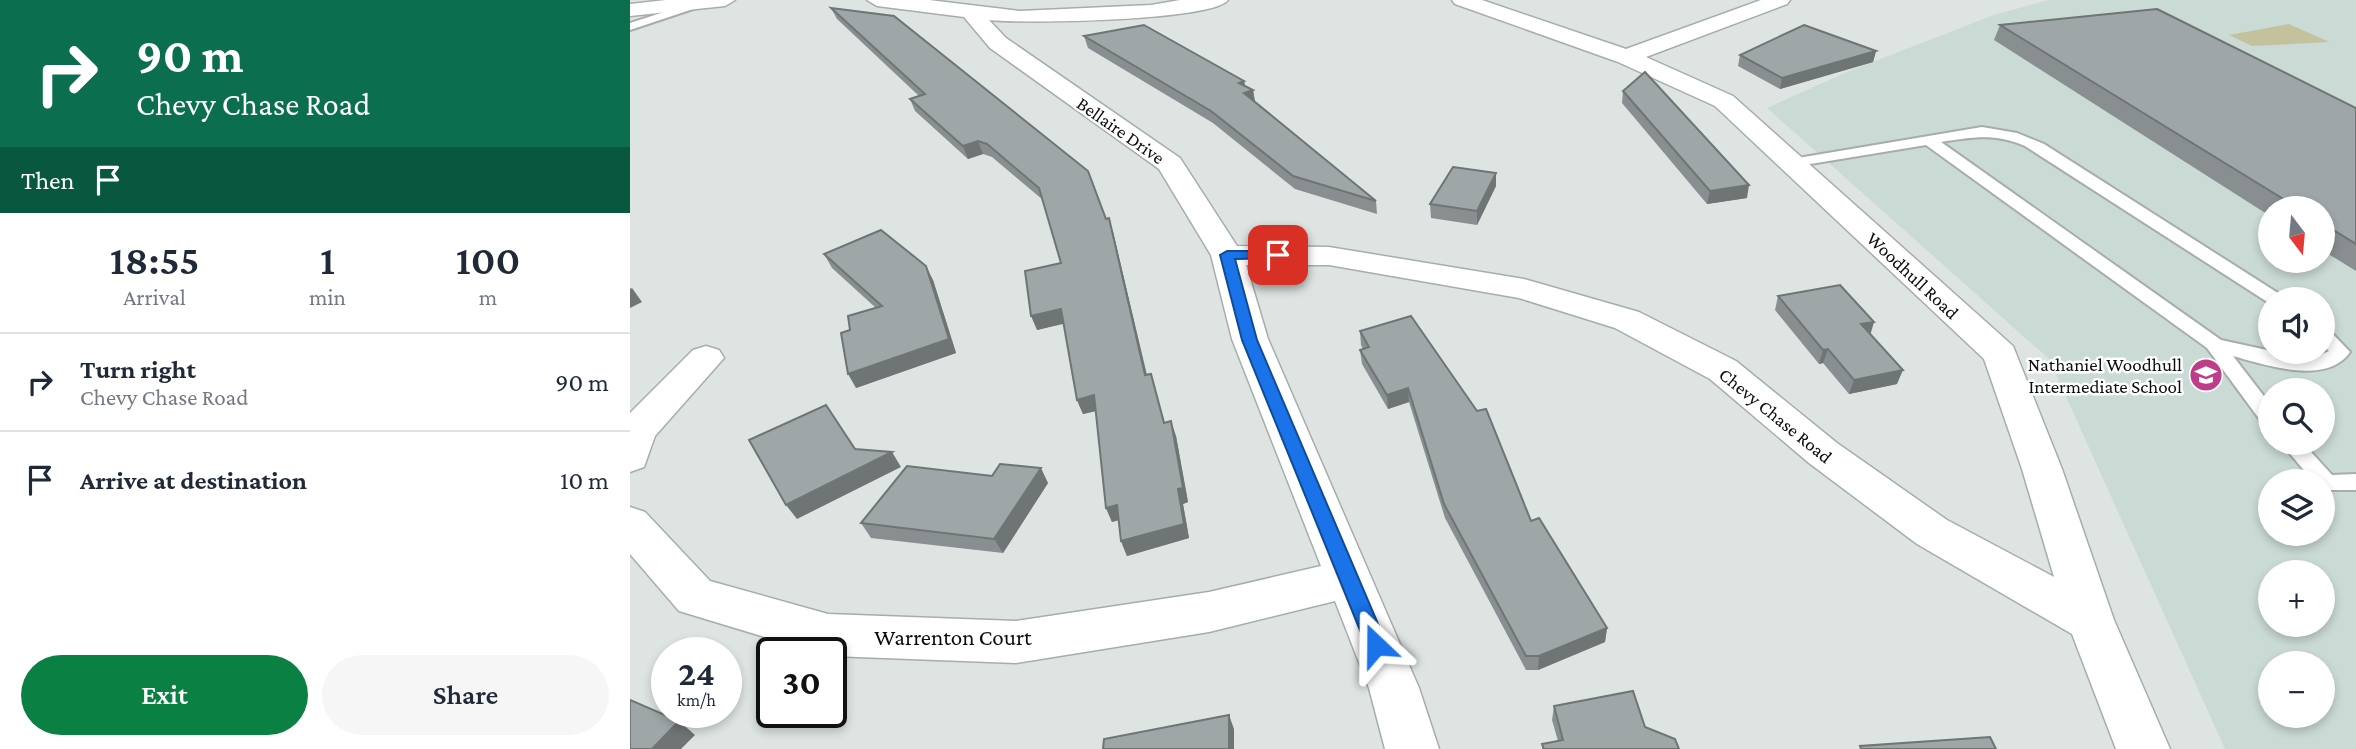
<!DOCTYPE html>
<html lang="en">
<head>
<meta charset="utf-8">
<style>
	:root { --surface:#fff; --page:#f6f6f7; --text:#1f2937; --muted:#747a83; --line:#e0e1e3; --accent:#0b8043 }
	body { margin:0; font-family:"Crimson Pro",serif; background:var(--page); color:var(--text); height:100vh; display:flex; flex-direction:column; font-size:26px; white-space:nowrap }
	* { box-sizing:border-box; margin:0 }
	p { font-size:23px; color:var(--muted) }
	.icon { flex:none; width:38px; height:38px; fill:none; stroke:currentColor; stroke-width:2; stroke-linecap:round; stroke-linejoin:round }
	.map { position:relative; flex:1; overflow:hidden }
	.side { display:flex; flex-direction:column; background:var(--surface); width:630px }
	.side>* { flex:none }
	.banner { background:#0b6e4f; color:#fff; overflow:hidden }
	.needle { width:46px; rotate:164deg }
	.controls { position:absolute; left:1628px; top:196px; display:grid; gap:14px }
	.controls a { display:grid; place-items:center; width:77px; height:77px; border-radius:50%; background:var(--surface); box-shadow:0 4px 10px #0003; font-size:35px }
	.speed { position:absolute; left:21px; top:637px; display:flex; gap:14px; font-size:35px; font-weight:700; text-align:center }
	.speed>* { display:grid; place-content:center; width:91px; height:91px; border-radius:50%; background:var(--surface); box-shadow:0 4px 10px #0003; line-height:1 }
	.speed small { font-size:18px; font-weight:400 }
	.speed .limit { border:4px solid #111; border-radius:10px; background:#fff; color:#111 }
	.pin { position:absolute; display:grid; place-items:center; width:60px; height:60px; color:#fff; margin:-30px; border-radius:14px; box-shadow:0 4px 10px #0006 }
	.me { position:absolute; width:77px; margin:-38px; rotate:337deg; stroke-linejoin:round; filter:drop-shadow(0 0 5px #0008) }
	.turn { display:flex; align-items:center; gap:24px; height:147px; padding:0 21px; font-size:32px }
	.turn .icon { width:91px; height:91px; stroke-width:2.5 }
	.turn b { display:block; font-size:49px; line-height:60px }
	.then { display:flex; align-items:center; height:66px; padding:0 21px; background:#0003; gap:14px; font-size:26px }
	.eta { display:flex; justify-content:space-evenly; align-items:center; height:119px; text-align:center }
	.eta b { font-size:42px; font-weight:600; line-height:49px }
	.button { display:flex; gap:14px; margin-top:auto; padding:14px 21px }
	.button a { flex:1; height:80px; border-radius:42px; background:var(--accent); color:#fff; font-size:28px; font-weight:600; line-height:80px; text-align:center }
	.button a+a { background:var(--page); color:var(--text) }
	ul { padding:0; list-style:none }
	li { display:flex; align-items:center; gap:21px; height:98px; padding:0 21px; border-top:2px solid var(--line) }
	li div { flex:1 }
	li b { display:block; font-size:26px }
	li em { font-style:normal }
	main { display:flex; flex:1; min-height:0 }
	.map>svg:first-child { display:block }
	.built { fill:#cadad5; fill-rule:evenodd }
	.green { fill:#c3c29c }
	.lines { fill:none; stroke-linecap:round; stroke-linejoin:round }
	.lane-casing { stroke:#a7adab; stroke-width:4 }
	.street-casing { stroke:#a7adab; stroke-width:3 }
	.lane { fill:#fff; fill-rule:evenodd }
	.street { fill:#fff; fill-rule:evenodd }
	.wall { fill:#898f90 }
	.shaded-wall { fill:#6f7475 }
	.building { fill:#9fa6a7; stroke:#6f7475; stroke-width:2 }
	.route { fill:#1a73e8; stroke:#114b97; stroke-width:2 }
	.labels { text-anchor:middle; stroke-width:5; stroke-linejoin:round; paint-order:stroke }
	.street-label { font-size:19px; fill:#0b0d0c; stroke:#fff }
	.poi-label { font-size:19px; fill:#0b0d0c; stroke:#fff; text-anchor:end }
	.near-street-label { font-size:23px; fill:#0b0d0c; stroke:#fff }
</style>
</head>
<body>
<main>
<section class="side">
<div class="banner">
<div class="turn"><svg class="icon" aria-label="right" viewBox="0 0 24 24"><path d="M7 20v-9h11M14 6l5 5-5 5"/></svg><div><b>90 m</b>Chevy Chase Road</div></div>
<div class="then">Then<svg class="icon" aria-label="arrive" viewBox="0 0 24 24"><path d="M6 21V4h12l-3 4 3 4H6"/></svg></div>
</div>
<div class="eta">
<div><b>18:55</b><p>Arrival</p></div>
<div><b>1</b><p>min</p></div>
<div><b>100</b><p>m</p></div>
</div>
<ul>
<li><svg class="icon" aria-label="right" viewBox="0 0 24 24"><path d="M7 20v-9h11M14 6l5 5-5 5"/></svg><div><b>Turn right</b><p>Chevy Chase Road</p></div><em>90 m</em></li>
<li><svg class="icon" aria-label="arrive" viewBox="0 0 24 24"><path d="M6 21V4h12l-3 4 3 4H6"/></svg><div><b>Arrive at destination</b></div><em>10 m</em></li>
</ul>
<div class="button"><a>Exit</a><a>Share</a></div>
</section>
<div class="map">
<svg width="1726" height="749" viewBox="0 0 1726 749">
	<rect width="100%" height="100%" fill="#dde4e1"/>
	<path class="built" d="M1419,0H1726V749H1595L1419,359L1137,108L1217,72L1364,15ZM1640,208H1692V261H1640ZM1640,299H1692V352H1640ZM1640,390H1692V443H1640ZM1640,481H1692V534H1640ZM1640,572H1692V625H1640ZM1640,663H1692V716H1640Z"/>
	<polygon class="green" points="1659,24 1699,42 1622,46 1599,35"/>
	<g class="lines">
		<defs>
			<g id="lane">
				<polygon points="68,1 73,4 72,6 0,30 0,23"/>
				<path d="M1352,127L1387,133L1414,144L1651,295L1654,299H1640L1639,303L1395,146C1366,133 1342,137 1311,142L1591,340L1669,357H1686L1699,351L1692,344V327L1698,329L1720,352C1697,386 1635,365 1603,356L1640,404V426L1633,424L1577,348L1296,145L1162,167L1155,163L1162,159Z"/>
				<polygon points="1651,443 1673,443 1702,475 1726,474 1726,490 1692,490 1692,481 1683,481"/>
			</g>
			<g id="street">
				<polygon points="36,0 105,0 95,6 0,16 0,4"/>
				<path d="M237,0H299L390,11L521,5L550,0H598C583,21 392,24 359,20L376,38L550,158L607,246L699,247L894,279L1009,312L1106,361L1207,443L1317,520L1424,577L1392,469L1354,359L1085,106L988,62L825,4L822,0H852L996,49L1131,0H1160L1157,4L1016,57L1103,96L1383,346L1432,469L1484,620L1540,749H1486L1442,634L1287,544L1179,463L1080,379L985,328L889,298L699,265H616L638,339L789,688L809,749H755L739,688L705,601L579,632L386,663L201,656V653H187L49,611L0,554V507L15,512L80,581L198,614L386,621L579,592L691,566L602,339L581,255L529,169L360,48L334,17L247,6Z"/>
				<polygon points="76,346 89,350 94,358 25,436 14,467 0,472 0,413 63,350"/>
			</g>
		</defs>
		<use href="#lane" class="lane-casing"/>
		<use href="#street" class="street-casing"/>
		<use href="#lane" class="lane"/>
		<use href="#street" class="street"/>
	</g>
	<g class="wall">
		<polygon points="201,8 476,219 483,232 517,375 525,388 535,423 546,436 558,502 553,504 559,538 497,556 491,541 488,520 482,522 476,508 466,411 453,414 447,400 434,323 407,330 431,263 413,200 362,157 353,154 338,159 285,111 280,99 289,96 207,19"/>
		<polygon points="1370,25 1726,108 1726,271 1692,250 1692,208 1640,208 1640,216 1364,40"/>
		<polygon points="454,36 614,81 615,86 623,90 625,102 746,201 747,214 665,189 583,123 458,48"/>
		<polygon points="1246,51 1243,62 1150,89 1108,66 1110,55"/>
		<polygon points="993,91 1117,198 1077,204 992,103"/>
		<polygon points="866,186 847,225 801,218 800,204"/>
		<polygon points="194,254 303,280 326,353 226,388 220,330 246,308 202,268"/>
		<polygon points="1148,296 1240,334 1267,384 1219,394 1193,363 1189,364 1145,310"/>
		<polygon points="730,331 901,521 977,628 975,642 908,670 896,670 815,518 779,402 758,409 732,364 730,350 733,349 731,345"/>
		<polygon points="418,483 373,553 241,538 231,523"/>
		<polygon points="924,706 1015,727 1049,749 912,749 912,744 928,741 922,720"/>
	</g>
	<g class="shaded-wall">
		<polygon points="1246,51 1243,62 1150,89 1152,78"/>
		<polygon points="614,81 616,93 623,90 625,102 617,105 609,83"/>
		<polygon points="348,141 353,154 338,159 333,146"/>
		<polygon points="866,173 866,186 847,225 847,211"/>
		<polygon points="1119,185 1117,198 1077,204 1080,191"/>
		<polygon points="479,218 483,232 520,389 515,375"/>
		<polygon points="296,266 303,280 326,353 226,388 218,374"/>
		<polygon points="2,288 12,302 0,308 0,289"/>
		<polygon points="431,309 437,323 407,330 401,316"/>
		<polygon points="1244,322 1240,336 1231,324"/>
		<polygon points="1198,349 1193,363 1189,364 1193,350"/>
		<polygon points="1273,370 1267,384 1219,394 1224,380"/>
		<polygon points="778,388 779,402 758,409 757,395"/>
		<polygon points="464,395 470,410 453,414 447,400"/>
		<polygon points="541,421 546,436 558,502 553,504 559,538 497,556 491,541 548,489"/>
		<polygon points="262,452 271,467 167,519 156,505"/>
		<polygon points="411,468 418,483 373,553 364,539"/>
		<polygon points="487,505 493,519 482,522 476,508"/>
		<polygon points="977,628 975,642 908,670 909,656"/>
		<polygon points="599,715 604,729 604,749 599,749"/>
		<polygon points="49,721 65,735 51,749 22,749"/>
	</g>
	<g class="building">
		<polygon points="201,8 264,16 458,171 476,219 479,218 515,375 521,374 534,423 541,421 553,488 548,489 554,524 491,541 487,505 476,508 464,395 447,400 431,309 401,316 395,271 431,263 409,188 357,144 348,141 333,146 280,99 295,94"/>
		<polygon points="1527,9 1726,108 1726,244 1692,223 1692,208 1668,208 1370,25"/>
		<polygon points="514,25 614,81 609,83 623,90 614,93 746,201 663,176 581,111 454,36"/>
		<polygon points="1174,25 1246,51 1152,78 1110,55"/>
		<polygon points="1015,72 1119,185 1080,191 993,91"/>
		<polygon points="823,167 866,173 847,211 800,204"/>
		<polygon points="251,230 296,266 319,339 218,374 211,333 220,330 218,316 252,306 194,254"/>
		<polygon points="1210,285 1244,322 1231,324 1273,370 1224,380 1198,349 1193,350 1148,296"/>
		<polygon points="781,316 847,411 856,409 901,521 909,518 977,628 909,656 896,656 814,504 778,388 757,395 730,350 739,347 730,331"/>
		<polygon points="196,405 225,449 262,452 156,505 119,440"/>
		<polygon points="370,464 411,468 364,539 231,523 277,466 362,476"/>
		<polygon points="1003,691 1015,727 1045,739 1049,749 914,749 912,744 933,740 924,706"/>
		<polygon points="0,700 49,721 22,749 0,749"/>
		<polygon points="599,715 599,749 473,749 474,739"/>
		<polygon points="1360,737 1366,749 1231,749 1230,746"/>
	</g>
	<polygon class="route" points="648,251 653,252 653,258 605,259 627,340 757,645 754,651 746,654 739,651 736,645 612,340 590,255 597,251"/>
	<defs>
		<symbol id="school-disc" viewBox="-11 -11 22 22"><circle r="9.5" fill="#be3d88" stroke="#fff"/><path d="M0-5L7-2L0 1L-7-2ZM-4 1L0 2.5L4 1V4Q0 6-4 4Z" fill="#fff"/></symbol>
	</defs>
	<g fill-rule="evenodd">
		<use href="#school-disc" x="1557" y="356" width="38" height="38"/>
	</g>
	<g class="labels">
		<g class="street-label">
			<text transform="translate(491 130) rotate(35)" y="7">Bellaire Drive</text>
			<text transform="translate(1283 275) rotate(43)" y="7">Woodhull Road</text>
			<text transform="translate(1146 415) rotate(39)" y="7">Chevy Chase Road</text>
		</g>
		<g class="poi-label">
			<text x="1552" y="371">Nathaniel Woodhull<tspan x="1552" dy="22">Intermediate School</tspan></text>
		</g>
		<g class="near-street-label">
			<text x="323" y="645">Warrenton Court</text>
		</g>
	</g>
</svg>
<div class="controls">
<a><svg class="needle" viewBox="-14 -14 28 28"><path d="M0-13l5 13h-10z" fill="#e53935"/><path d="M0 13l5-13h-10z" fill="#747a83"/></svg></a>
<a><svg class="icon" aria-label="sound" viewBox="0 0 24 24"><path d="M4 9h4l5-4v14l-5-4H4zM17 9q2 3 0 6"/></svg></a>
<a><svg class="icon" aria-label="search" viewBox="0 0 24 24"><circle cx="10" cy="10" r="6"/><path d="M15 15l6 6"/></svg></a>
<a><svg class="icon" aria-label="layers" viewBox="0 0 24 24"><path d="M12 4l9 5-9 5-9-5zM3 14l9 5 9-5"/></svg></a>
<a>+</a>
<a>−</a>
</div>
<div class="speed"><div>24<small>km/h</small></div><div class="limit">30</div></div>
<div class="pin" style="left:648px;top:255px;background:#d93025"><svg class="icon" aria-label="arrive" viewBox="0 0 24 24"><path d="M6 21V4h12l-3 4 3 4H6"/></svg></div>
<svg class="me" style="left:746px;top:645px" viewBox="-20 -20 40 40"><path d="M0-17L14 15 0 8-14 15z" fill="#1a73e8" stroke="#fff" stroke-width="4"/></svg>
</div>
</main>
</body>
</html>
